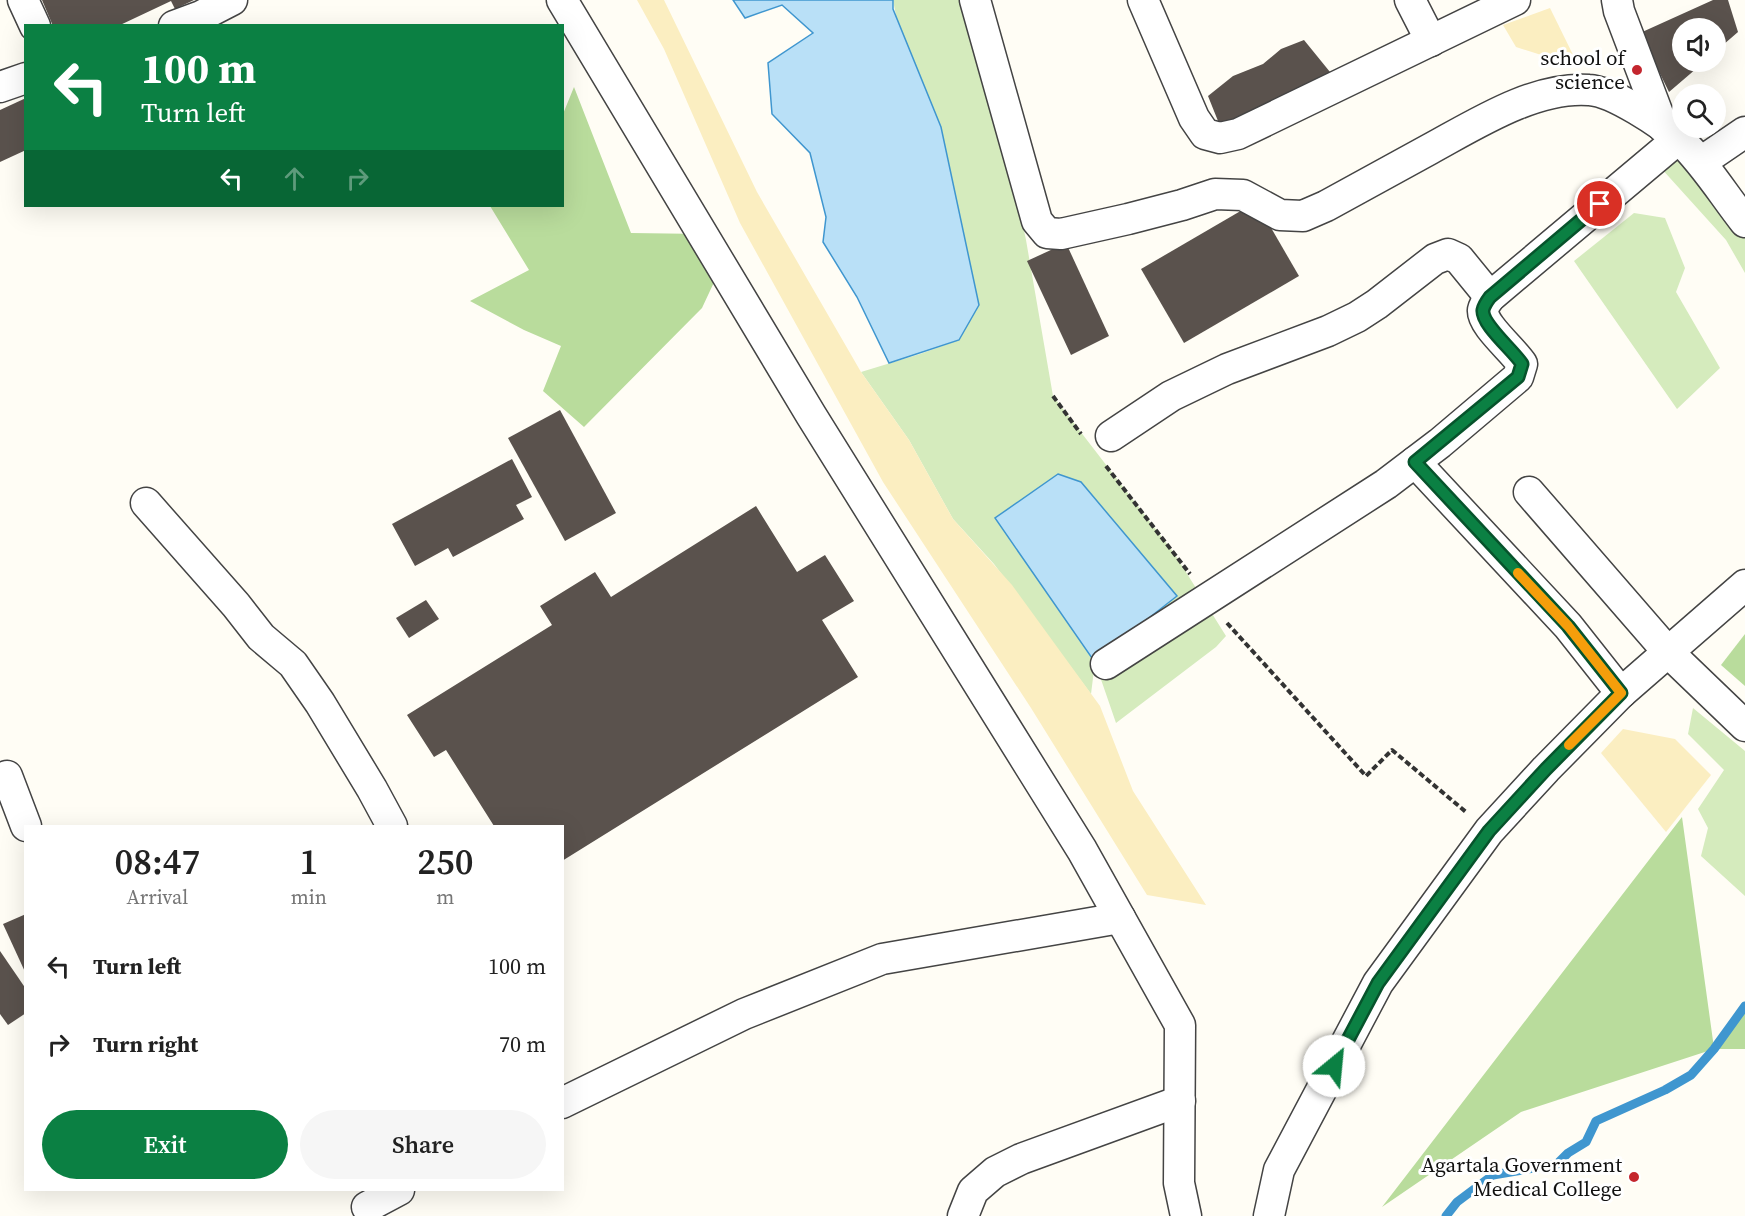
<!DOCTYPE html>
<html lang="en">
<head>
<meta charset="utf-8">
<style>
	:root { --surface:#fff; --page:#f6f6f6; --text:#222; --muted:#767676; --accent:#0b8043 }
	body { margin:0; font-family:"Source Serif 4",serif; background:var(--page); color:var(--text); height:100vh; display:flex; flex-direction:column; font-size:22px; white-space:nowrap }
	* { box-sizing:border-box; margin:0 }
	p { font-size:20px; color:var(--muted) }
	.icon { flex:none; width:33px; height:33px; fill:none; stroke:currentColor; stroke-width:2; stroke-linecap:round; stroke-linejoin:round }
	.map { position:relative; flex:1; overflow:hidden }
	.details { position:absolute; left:24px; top:825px; width:540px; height:366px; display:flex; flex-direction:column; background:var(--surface); border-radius:0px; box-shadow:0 6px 24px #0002 }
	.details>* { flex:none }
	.guide { position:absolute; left:24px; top:24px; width:540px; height:183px; border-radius:0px; box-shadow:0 6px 24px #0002; background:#0b8043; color:#fff; overflow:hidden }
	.tools { position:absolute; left:1672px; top:18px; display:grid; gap:12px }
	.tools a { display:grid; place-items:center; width:54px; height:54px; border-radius:50%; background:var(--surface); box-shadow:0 6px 24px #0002; font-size:30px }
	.pin { position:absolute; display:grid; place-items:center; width:51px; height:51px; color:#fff; margin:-26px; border:3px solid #fff; border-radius:50%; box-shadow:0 2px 6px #0007 }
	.me { position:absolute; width:66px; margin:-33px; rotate:28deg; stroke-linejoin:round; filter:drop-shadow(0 0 4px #0008) }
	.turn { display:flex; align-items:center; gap:21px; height:126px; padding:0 18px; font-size:27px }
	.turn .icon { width:78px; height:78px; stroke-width:2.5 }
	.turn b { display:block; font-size:42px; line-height:51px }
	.lanes { display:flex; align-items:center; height:57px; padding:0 18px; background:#0003; justify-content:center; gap:30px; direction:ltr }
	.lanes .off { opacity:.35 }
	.eta { display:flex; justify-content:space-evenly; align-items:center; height:102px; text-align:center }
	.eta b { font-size:36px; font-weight:600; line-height:42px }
	.primary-button { display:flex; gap:12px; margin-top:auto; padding:12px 18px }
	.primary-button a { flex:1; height:69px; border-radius:36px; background:var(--accent); color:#fff; font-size:24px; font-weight:600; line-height:69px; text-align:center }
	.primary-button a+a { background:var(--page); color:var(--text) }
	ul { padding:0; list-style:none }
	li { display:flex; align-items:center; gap:18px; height:78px; padding:0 18px }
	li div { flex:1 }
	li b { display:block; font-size:22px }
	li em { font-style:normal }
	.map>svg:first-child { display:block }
	.green { fill:#d5ebbd; fill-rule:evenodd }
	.forest { fill:#b9dc9c }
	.sand { fill:#fbeec1 }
	.water { fill:#b9e0f7; stroke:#3f96cf; stroke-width:1.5 }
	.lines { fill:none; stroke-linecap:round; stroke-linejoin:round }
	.stream { stroke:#3f96cf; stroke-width:9 }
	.building { fill:#5a524d }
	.minor-casing { stroke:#444; stroke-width:33 }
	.path { stroke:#333; stroke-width:4; stroke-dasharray:6 3; stroke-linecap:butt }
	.minor { stroke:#fff; stroke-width:30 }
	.route-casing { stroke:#07532c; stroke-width:15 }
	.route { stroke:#0b8043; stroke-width:10 }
	.slow { stroke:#f59e0b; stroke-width:10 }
	.poi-dot { fill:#c4262e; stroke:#fff; stroke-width:2 }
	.labels { text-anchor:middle; stroke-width:6; stroke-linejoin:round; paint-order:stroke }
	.poi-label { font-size:21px; fill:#111; stroke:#fff; text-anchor:end }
</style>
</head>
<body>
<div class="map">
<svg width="1745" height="1216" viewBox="0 0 1745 1216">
	<rect width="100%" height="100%" fill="#fffdf5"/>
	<g class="green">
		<path d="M893,0H962L994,87L1026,240L1053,396L1174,553L1226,636L1216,647L1116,723L1095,662L1091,694L994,564L953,519L909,440L861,372L920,354L959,340ZM1058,474L1094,660L1045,589Z"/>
		<polygon points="1667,145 1745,234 1745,273 1726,240 1651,157"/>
		<polygon points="1634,213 1665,218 1685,268 1676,292 1720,368 1677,409 1574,261"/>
		<polygon points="1693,708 1745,751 1745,896 1701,856 1708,828 1698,809 1724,770 1688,734"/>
	</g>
	<g class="forest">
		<polygon points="574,87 631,233 704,234 716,278 702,308 584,427 543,391 561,346 524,330 470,301 529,270 490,206 562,206 563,114"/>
		<polygon points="1745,634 1745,686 1721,665"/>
		<polygon points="1682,817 1714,1048 1745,1008 1745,1049 1714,1049 1521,1112 1382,1207"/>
	</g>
	<g class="sand">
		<polygon points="637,0 664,0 757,192 861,372 909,440 953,519 1012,585 1100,706 1133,791 1206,905 1147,895 1031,708 883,482 740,223 664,49"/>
		<polygon points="1550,8 1579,67 1516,47 1503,25"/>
		<polygon points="1623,729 1675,739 1711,775 1666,832 1601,753"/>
	</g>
	<g class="water">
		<polygon points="733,0 893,0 893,9 941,127 979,305 959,340 889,363 857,297 823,242 826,217 810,153 772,114 768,63 813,33 782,5 745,18"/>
		<polygon points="1058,474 1081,482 1177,596 1094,661 995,518"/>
	</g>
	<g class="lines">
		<polyline class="stream" points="1446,1216 1457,1202 1493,1175 1557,1164 1568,1153 1586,1142 1596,1121 1665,1090 1691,1075 1714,1049 1745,1006"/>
	</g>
	<g class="building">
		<polygon points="42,0 194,0 175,9 171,1 118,26 53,26"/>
		<polygon points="1713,0 1728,0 1738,32 1716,51 1716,28 1683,28 1683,62 1704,62 1669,92 1640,33"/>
		<polygon points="1304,40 1330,72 1319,81 1255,120 1220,126 1208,96 1233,76 1263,64 1281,49"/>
		<polygon points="26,98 26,150 0,162 0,110"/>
		<polygon points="1256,202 1299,276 1184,343 1141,269"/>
		<polygon points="1066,243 1109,336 1071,355 1027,261"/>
		<polygon points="560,410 616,513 565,541 508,438"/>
		<polygon points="512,459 532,497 516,505 524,519 453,557 448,548 415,566 392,524"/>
		<polygon points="756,506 797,572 825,555 854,601 822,620 858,677 562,861 562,826 494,826 446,750 434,757 407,715 552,625 540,606 595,572 611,597"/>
		<polygon points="426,600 439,619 409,638 396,618"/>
		<polygon points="26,914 26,974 3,924"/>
		<polygon points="0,951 26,989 26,1013 8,1025 0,1014"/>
	</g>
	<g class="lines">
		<defs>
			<g id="minor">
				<polyline points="23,0 35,26"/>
				<polyline points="562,0 811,415 1082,850 1180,1025 1179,1183 1186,1216"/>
				<path d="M975,0L1037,221L1047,233L1061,234L1128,219L1182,205L1215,194L1243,195L1280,215L1303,216L1326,206C1361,187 1395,168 1430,149C1476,124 1535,86 1589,90C1613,91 1662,124 1680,140C1705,164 1723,194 1745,222"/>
				<polyline points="1143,0 1194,118 1205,134 1220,138 1238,134 1515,0"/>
				<polyline points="1410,0 1431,41"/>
				<polyline points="1617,0 1619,11 1663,127"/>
				<polyline points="174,26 201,16 232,0"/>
				<polyline points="0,87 26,78"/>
				<polyline points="1701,162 1745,132"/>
				<polyline points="1111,436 1171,396 1227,369 1328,331 1357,317 1377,304 1435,259 1448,254 1459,259 1490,297"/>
				<polyline points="1415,462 1568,626 1621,693"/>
				<polyline points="1529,492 1668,652 1745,726"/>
				<polyline points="146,503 236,605 261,637 293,664 320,703 372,789 392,826"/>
				<path d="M1106,664L1386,484L1440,443L1518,377L1522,364C1514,351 1481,324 1483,310C1484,305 1487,301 1490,297L1678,139"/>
				<polyline points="7,776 26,826"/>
				<polyline points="562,1103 744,1014 882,959 1120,918"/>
				<polyline points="367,1207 399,1190"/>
				<polyline points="963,1216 973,1191 995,1172 1021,1159 1180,1101"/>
				<polyline points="1269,1216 1279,1170 1378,983 1489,831 1546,769 1621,693 1745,585"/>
			</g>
		</defs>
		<use href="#minor" class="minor-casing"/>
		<g class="path">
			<polyline points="1053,396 1081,434"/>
			<polyline points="1106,466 1190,574"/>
			<polyline points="1227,623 1366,776 1392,750 1466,812"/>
		</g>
		<use href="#minor" class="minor"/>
	</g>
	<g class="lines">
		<defs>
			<path id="route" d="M1334,1066L1378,983L1489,831L1546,769L1621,693L1568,626L1415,462L1518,377L1522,364C1514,351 1481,324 1483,310C1484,305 1487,301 1490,297L1600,204"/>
		</defs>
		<use href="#route" class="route-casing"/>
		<use href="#route" class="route"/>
		<polyline class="slow" points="1518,573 1568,626 1621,693 1569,745"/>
	</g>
	<g class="poi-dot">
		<circle cx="1637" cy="70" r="6"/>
		<circle cx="1634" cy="1177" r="6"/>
	</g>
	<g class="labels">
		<g class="poi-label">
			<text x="1625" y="65">school of<tspan x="1625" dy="24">science</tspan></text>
			<text x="1622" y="1172">Agartala Government<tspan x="1622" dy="24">Medical College</tspan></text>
		</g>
	</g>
</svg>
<div class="tools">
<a><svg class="icon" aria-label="sound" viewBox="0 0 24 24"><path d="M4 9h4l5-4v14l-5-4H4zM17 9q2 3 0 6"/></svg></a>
<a><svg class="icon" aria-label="search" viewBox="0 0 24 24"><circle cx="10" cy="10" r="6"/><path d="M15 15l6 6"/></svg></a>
</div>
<div class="pin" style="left:1600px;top:204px;background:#d93025"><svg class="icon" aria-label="arrive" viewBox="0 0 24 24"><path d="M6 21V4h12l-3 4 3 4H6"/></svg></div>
<svg class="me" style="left:1334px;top:1066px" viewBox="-20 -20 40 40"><circle r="19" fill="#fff"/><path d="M0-13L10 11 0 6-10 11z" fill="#0b8043"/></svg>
<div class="guide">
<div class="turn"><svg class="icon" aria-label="left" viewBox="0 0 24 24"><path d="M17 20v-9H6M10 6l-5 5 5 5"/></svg><div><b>100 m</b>Turn left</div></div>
<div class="lanes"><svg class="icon" aria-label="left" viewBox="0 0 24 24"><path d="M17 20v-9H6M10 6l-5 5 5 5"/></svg><svg class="icon off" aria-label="ahead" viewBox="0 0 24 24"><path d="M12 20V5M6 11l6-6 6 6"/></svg><svg class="icon off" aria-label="right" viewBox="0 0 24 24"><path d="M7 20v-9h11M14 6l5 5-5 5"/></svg></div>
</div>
<section class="details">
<div class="eta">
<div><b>08:47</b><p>Arrival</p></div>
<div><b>1</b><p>min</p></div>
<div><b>250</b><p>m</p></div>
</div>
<ul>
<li><svg class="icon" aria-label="left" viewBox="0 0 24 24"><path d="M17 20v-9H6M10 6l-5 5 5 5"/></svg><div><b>Turn left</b></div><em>100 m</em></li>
<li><svg class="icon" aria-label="right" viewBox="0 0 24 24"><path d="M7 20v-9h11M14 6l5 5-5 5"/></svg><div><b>Turn right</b></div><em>70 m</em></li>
</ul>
<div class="primary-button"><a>Exit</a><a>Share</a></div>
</section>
</div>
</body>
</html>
